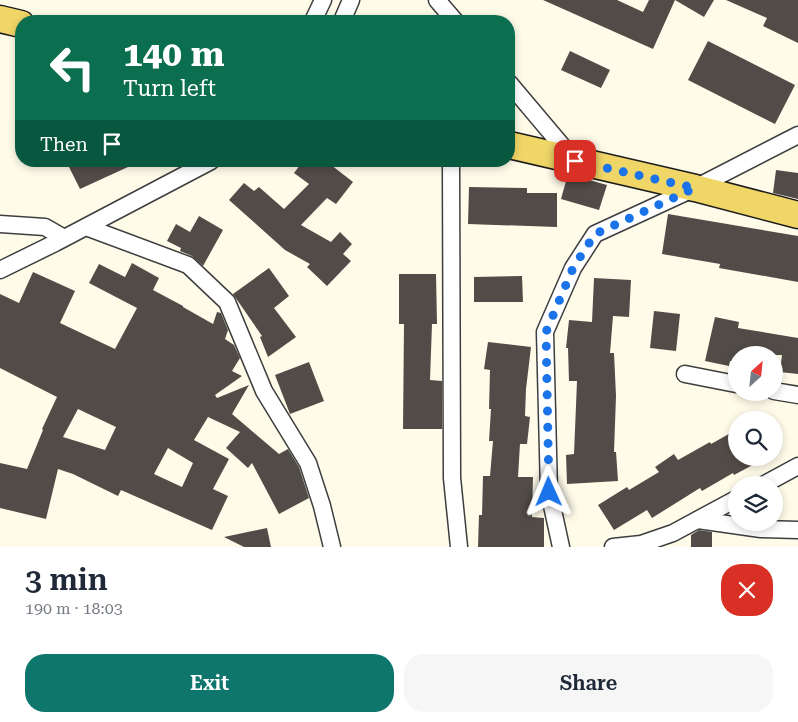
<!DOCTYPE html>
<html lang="en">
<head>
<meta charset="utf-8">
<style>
	:root { --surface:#fff; --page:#f6f6f7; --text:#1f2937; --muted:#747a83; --accent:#0f766e }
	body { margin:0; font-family:"Roboto Serif",serif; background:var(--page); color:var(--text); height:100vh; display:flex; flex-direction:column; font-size:19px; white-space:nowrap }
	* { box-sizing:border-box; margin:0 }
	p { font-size:16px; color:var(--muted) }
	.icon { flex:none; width:28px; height:28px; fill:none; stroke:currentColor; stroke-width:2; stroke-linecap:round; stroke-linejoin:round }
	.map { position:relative; height:547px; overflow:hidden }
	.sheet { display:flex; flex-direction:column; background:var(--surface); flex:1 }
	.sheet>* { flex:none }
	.hud { position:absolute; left:15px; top:15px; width:500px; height:152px; border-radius:20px; box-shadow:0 2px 8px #0003; background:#0b6e4f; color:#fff; overflow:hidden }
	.needle { width:32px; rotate:27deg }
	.fabs { position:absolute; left:728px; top:346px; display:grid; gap:10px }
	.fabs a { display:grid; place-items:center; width:55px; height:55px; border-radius:50%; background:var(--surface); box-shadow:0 2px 8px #0003; font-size:25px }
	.pin { position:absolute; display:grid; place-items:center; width:42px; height:42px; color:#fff; margin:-21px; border-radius:10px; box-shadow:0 2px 8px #0006 }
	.me { position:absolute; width:55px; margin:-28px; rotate:359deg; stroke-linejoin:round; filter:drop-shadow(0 0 4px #0008) }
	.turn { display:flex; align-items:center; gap:18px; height:105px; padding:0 25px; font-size:22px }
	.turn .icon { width:65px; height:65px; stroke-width:2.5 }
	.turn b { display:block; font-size:35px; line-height:42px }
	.then { display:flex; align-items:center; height:48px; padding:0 25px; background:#0003; gap:10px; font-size:19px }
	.round { display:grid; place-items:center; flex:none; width:52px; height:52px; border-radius:20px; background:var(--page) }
	.headline { display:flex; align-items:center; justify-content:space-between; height:85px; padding:0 25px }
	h1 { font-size:30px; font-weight:600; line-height:38px }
	.action { display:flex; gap:10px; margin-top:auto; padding:10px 25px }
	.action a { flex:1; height:58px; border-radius:20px; background:var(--accent); color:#fff; font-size:20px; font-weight:600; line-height:58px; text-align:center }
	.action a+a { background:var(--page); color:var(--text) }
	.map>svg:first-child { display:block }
	.building { fill:#524c48; fill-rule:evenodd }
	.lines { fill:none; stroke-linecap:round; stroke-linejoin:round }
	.minor-casing { stroke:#3e3e3e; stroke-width:19 }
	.primary-casing { stroke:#1c1c1c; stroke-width:29 }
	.minor { stroke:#fff; stroke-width:16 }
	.primary { stroke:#f0d667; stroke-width:26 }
	.route { stroke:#1a73e8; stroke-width:9; stroke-dasharray:0 16.2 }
</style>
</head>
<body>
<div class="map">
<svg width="798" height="547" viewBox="0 0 798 547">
	<rect width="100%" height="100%" fill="#fefbe9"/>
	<g class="building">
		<polygon points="543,0 617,0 643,12 649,0 675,0 653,49"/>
		<polygon points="675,0 714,0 704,17"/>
		<polygon points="726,0 798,0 798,43 763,26 767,18"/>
		<polygon points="708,41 795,85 775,124 688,80"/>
		<polygon points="570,51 610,70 601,88 561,70"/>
		<polygon points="66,161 141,161 80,189"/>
		<polygon points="303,161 326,161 353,182 336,204 327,198 301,225 331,242 340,232 352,244 343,254 351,261 327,286 307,267 310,264 285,250 229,200 244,183 254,191 259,187 284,209 309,184 294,173"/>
		<polygon points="776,170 798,173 798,199 773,193"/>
		<polygon points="568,174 607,185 599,210 561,199"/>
		<polygon points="469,187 527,188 527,193 557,193 557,227 468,224"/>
		<polygon points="668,214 798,236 798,282 719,268 720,264 662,254"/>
		<polygon points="199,216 223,230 203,266 192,256 180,251 181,248 167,241 176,224 190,232"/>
		<path d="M132,263L159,278L153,290L183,306V307L213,324L217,312L221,313L228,330L225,339L234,345L240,358L232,371L242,376L215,395L217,398L249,385L232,414L279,454L288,449L299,467L309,498L279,514L252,463L248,468L226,448L240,432L208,417L194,440L229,459L213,489L228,496L212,530L121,490L118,496L73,474L58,469L46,519L0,508V463L27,469L43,430L42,429L57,397L0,368V294L19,303L33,272L75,291L60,323L115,349L137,308L89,283L99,264L125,277ZM78,409L116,427L105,450L63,437ZM168,448L193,463L182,487L154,474Z"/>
		<polygon points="269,268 289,296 274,308 296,337 268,357 260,337 262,336 233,294"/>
		<polygon points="399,274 436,274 437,324 432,324 430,380 442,381 442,429 403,429 404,324 399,324"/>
		<polygon points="522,276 523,302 474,302 474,277"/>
		<polygon points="594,278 631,280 629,317 613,316 610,353 614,353 616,396 614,452 616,452 618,481 567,484 566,455 574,454 577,381 569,381 568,348 566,348 569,320 592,322"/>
		<polygon points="654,311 680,314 676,351 650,348"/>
		<polygon points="715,317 739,322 738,328 798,338 798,374 780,372 782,355 736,355 736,363 730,361 729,366 705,361"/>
		<polygon points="488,342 531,347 526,389 525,416 530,417 527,444 520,444 518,477 533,477 532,517 544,518 544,547 478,547 479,515 482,515 483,476 490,476 493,441 489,441 491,409 489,409 490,370 484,369"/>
		<polygon points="309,362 324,401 290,414 275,375"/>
		<polygon points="736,430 736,458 766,458 734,475 733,473 702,491 700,488 652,518 647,510 614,530 598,505 627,487 629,490 659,472 655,467 674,454 678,460 710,442 711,444"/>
		<polygon points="267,528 271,547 244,547 224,537"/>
		<polygon points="699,530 712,532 712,547 691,547 691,535"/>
	</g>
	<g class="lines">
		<defs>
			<g id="minor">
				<polyline points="437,0 455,21"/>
				<polyline points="313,21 323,0"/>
				<polyline points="342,21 351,0"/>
				<polyline points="509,83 574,160"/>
				<polyline points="451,161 452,478 459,547"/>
				<polyline points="0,224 45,227 64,238"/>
				<polyline points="86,227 188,265 227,302 264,391 308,463 322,506 332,547"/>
				<polyline points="0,270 55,243 211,161"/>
				<polyline points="685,374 736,384"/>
				<polyline points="774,391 798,395"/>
				<polyline points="763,485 798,466"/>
				<polyline points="698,520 761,529 798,530"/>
				<polyline points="561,547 549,492 545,332 573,268 595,234 695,188 798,135"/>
				<polyline points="613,547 641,544 673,533 736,499"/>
			</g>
			<g id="primary">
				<polyline points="0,19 21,24"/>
				<polyline points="509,145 695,188 798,215"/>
			</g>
		</defs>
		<use href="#minor" class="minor-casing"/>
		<use href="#primary" class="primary-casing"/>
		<use href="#minor" class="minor"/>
		<use href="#primary" class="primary"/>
	</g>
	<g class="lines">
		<polyline class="route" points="549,492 546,332 573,268 595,234 695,188 575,161"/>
	</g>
</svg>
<div class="fabs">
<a><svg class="needle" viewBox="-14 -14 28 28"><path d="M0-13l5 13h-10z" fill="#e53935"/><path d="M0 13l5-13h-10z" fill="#747a83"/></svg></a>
<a><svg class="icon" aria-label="search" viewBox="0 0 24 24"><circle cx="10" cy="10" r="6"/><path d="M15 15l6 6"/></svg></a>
<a><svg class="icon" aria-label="layers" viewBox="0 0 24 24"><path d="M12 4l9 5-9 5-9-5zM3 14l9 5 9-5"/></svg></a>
</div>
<div class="pin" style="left:575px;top:161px;background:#d93025"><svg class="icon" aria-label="arrive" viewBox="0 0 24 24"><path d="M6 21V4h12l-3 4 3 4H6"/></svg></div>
<svg class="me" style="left:549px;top:492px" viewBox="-20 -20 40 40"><path d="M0-17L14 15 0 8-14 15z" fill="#1a73e8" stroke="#fff" stroke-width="4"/></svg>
<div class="hud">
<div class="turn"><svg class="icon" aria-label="left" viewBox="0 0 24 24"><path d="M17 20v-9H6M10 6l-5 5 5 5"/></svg><div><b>140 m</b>Turn left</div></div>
<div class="then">Then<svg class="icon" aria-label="arrive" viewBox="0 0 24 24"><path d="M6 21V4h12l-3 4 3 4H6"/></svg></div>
</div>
</div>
<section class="sheet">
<div class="headline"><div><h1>3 min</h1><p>190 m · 18:03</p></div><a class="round" style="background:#d93025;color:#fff"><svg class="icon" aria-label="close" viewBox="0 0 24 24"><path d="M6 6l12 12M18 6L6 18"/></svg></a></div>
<div class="action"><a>Exit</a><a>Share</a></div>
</section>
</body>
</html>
